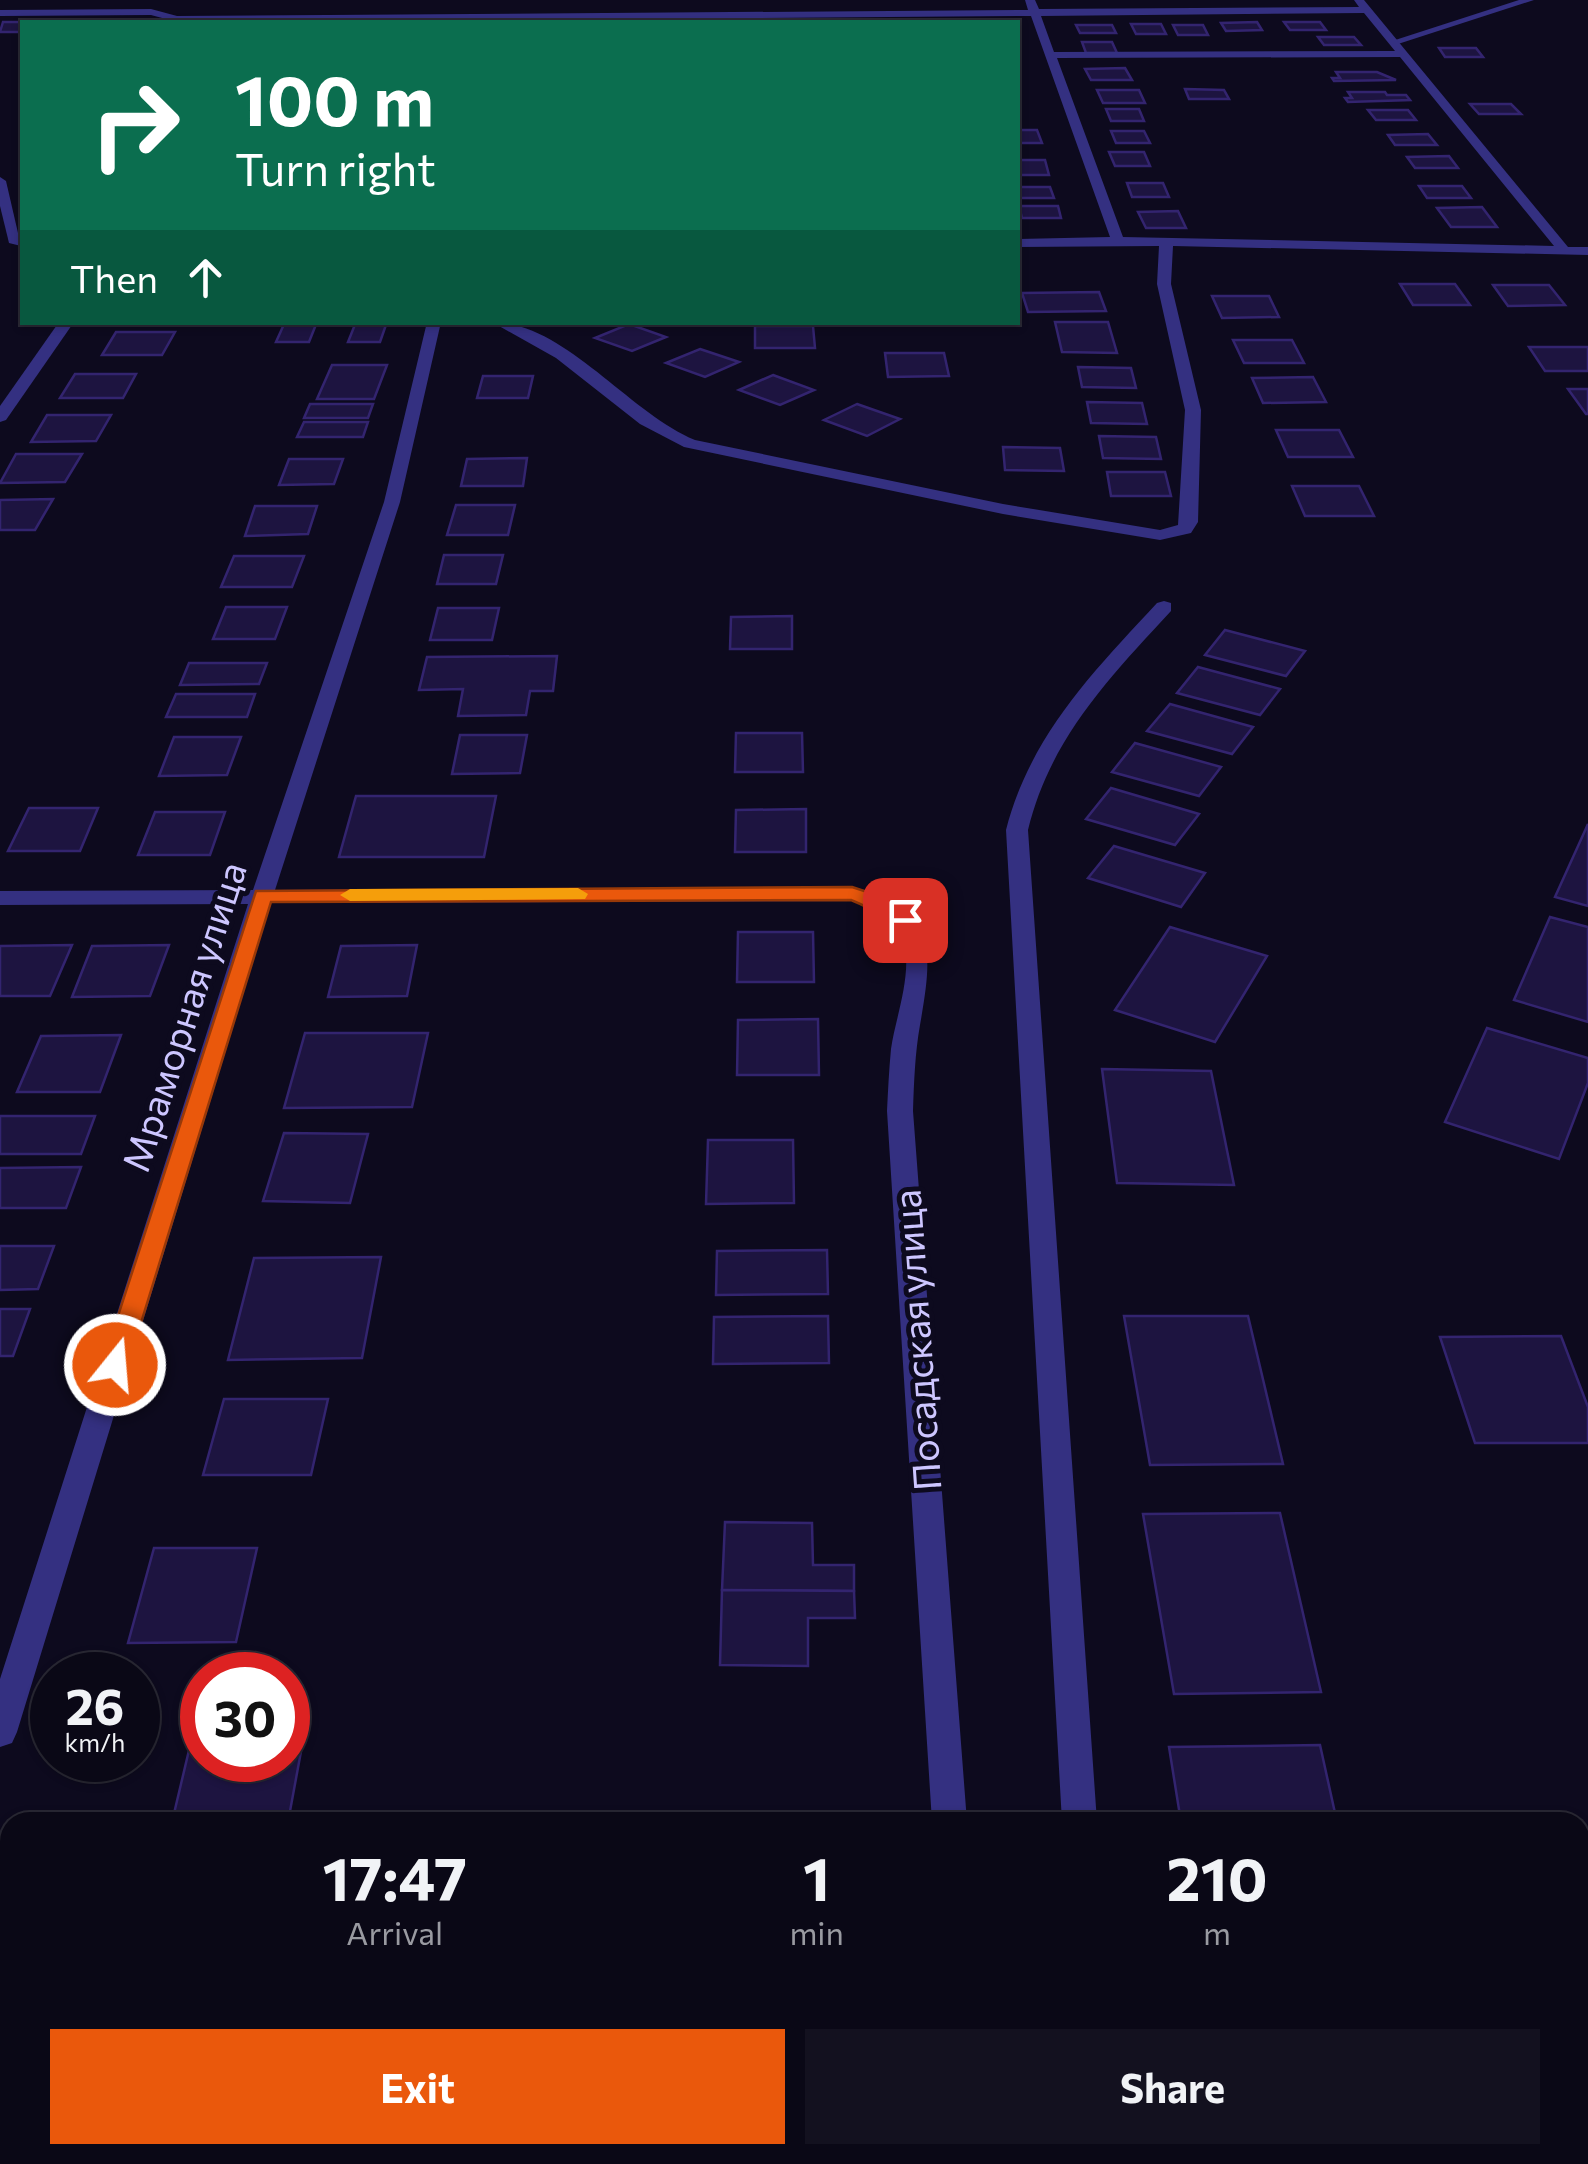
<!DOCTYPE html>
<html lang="en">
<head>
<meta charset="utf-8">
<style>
	:root { --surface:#0a0816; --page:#13111f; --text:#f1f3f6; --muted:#999aa1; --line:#2a2935; --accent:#ea580c }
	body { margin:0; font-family:Commissioner,sans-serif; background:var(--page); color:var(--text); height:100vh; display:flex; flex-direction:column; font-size:38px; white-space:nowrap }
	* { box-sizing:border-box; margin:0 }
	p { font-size:32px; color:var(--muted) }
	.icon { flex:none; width:55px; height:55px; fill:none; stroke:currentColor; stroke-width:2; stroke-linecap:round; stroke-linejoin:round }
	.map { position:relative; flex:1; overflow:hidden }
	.details { position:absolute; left:0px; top:1812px; width:1590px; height:352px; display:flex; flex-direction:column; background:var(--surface); border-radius:30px 30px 0 0; box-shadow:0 2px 8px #0004,0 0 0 2px var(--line) }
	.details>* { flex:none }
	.hud { position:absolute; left:20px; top:20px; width:1000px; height:305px; border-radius:0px; box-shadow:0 2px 8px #0004,0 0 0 2px var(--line); background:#0b6e4f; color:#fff; overflow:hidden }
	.speed { position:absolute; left:30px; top:1652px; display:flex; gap:20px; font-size:50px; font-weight:700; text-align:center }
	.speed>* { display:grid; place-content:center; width:130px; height:130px; border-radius:50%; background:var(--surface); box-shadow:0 2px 8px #0004,0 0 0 2px var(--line); line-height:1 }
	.speed small { font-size:25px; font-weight:400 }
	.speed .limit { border:15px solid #d22; background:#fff; color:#111 }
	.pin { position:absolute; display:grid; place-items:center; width:85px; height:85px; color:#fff; margin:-42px; border-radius:20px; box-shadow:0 5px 15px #0006 }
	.me { position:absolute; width:110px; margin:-55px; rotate:17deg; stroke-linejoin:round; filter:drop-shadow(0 0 8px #0008) }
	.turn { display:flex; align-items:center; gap:35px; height:210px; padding:0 50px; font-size:45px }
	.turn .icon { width:130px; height:130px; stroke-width:2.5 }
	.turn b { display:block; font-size:70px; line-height:85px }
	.then { display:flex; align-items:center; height:95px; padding:0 50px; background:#0003; gap:20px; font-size:38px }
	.eta { display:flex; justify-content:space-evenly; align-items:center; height:170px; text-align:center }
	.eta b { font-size:60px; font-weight:700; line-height:70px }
	.cta { display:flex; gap:20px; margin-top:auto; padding:20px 50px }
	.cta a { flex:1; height:115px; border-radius:0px; background:var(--accent); color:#fff; font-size:40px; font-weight:700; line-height:115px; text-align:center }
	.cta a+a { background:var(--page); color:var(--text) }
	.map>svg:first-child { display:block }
	.building { fill:#1d1440; stroke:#33246f; stroke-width:2.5 }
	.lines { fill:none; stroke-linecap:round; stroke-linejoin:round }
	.service { fill:#343081; fill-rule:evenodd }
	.minor { fill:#343081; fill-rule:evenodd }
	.route { fill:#ea580c; stroke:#983908; stroke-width:2.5 }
	.slow { fill:#f59e0b }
	.labels { text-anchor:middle; stroke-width:10; stroke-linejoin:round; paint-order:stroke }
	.street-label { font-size:38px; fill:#cdc6ff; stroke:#0d0a1e }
</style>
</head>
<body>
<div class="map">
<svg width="1588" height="2164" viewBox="0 0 1588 2164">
	<rect width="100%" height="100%" fill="#0d0a1e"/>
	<g class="building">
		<polygon points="3,22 43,22 22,22 22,32 0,32"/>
		<polygon points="1257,22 1262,30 1226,31 1221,23"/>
		<polygon points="1284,22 1320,22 1326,30 1290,30"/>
		<polygon points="1131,24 1161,24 1166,34 1136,34"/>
		<polygon points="1076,25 1112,25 1116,33 1080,33"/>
		<polygon points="1173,25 1203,25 1208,35 1178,35"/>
		<polygon points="1318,37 1354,37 1361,45 1324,45"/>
		<polygon points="1082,42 1112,42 1117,53 1086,53"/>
		<polygon points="1439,48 1476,48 1483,57 1445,57"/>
		<polygon points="1125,68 1132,80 1091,80 1085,69"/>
		<polygon points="1336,72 1377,72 1396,80 1334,81 1332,78 1340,78"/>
		<polygon points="1185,89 1224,90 1229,99 1189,99"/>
		<polygon points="1097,90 1139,90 1145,103 1103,103"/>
		<polygon points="1348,92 1385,92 1387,95 1406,95 1410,100 1348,102 1345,98 1352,98"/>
		<polygon points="1470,104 1511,104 1521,114 1479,114"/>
		<polygon points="1106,109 1139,109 1144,121 1111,121"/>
		<polygon points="1368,110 1408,110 1416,120 1376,120"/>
		<polygon points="1018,130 1037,130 1042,143 1018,143"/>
		<polygon points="1111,131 1144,131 1150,143 1116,143"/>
		<polygon points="1428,134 1437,145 1395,145 1388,135"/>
		<polygon points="1109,152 1144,152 1150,166 1115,166"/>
		<polygon points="1449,156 1458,168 1415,168 1407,157"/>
		<polygon points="1018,160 1045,160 1049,175 1018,175"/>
		<polygon points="1127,183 1163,183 1169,197 1132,197"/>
		<polygon points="1419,186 1462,186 1471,198 1427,198"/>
		<polygon points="1018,187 1050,187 1054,198 1018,198"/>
		<polygon points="1019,206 1058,206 1061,218 1022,218"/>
		<polygon points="1482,207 1497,227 1451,227 1437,208"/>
		<polygon points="1178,211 1186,228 1146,228 1138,212"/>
		<polygon points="1400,284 1455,284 1470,305 1413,305"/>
		<polygon points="1493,285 1549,285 1565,305 1508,306"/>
		<polygon points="1099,292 1106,311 1028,312 1022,293"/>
		<polygon points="1212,296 1269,296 1279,317 1222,318"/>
		<polygon points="285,322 317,322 309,342 276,342"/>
		<polygon points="356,322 387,322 380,342 348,342"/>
		<polygon points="1055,322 1108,322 1117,353 1062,352"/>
		<polygon points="629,324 666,337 632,351 595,338"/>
		<polygon points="755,326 813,326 815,348 755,348"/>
		<polygon points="116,332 175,332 162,355 102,355"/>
		<polygon points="1233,340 1292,340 1304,363 1244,363"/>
		<polygon points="1529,347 1588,347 1588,371 1545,371"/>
		<polygon points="700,349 739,362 705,377 666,363"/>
		<polygon points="885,353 944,353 949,376 888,377"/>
		<polygon points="332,365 387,365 374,399 317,399"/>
		<polygon points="1078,367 1131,368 1136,388 1082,387"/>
		<polygon points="75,374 136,374 123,398 60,398"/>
		<polygon points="773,375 814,390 780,405 739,390"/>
		<polygon points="483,376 533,376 528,398 477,398"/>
		<polygon points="1313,377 1326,402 1263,403 1252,378"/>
		<polygon points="1568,389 1588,389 1588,414 1586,414"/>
		<polygon points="1087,402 1142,403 1147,424 1091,423"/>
		<polygon points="310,404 373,404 368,418 304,418"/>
		<polygon points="857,404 900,419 867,436 824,420"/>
		<polygon points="47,415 111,415 96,441 31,442"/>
		<polygon points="304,422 368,422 363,437 297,437"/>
		<polygon points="1276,430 1339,430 1353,457 1288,457"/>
		<polygon points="1099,436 1156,437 1161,459 1103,458"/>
		<polygon points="1003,447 1060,448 1064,471 1005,470"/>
		<polygon points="16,454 82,454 65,482 0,483"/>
		<polygon points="527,458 523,486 461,486 467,459"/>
		<polygon points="289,459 343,459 334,484 279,485"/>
		<polygon points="1107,472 1165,472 1171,496 1111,496"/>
		<polygon points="1292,486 1359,486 1374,516 1305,516"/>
		<polygon points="53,499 35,530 0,530 0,500"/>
		<polygon points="456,505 515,505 508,535 447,535"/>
		<polygon points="255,506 317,506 308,534 245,536"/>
		<polygon points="444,555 503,555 496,584 437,584"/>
		<polygon points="234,556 304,556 292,587 221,587"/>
		<polygon points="226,607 287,607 275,639 213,639"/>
		<polygon points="438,608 499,608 492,640 430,640"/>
		<polygon points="792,616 792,649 730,649 731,617"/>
		<polygon points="1225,630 1305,651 1286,676 1205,655"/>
		<polygon points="557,656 553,691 530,691 526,715 458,716 463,689 419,690 427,657"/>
		<polygon points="189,663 267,663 259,684 180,685"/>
		<polygon points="1198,667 1280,689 1260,715 1177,693"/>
		<polygon points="176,694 255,694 247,717 166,717"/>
		<polygon points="1170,704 1253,727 1232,754 1147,731"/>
		<polygon points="736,733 802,733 803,772 735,772"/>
		<polygon points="460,735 527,735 520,773 452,774"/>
		<polygon points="174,737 241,737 227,775 159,776"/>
		<polygon points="1135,743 1221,767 1199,796 1112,772"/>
		<polygon points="1111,788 1199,814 1175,845 1086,819"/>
		<polygon points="356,796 496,796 484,857 339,857"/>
		<polygon points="29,808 98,808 80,851 8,851"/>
		<polygon points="806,809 806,852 735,852 736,810"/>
		<polygon points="155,812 225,812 210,855 138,855"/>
		<polygon points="1588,824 1588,906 1555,897"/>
		<polygon points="1114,846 1205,873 1181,907 1088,878"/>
		<polygon points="1550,917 1588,927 1588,1022 1514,1000"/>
		<polygon points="1170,927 1267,956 1215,1042 1115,1010"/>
		<polygon points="738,932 813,932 814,982 737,982"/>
		<polygon points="72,945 50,996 0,996 0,946"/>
		<polygon points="169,945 150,996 72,997 92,946"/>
		<polygon points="417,945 407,996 328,997 341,946"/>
		<polygon points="818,1019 819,1075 737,1075 738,1020"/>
		<polygon points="1487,1028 1588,1058 1588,1083 1559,1159 1445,1122"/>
		<polygon points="305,1033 428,1033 412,1107 284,1108"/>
		<polygon points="121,1035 100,1092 17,1092 41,1036"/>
		<polygon points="1102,1069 1211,1071 1234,1185 1117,1183"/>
		<polygon points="0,1116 95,1116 81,1154 0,1154"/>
		<polygon points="284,1133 368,1134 350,1203 263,1201"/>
		<polygon points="708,1140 793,1140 794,1203 706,1204"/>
		<polygon points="81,1167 66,1208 0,1208 0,1168"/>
		<polygon points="0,1246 54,1246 38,1289 0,1290"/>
		<polygon points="827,1250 828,1294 716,1295 717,1251"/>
		<polygon points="381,1257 362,1358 228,1360 254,1258"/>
		<polygon points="0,1309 30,1309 13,1356 0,1356"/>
		<polygon points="828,1316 829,1363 713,1364 714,1317"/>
		<polygon points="1124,1316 1248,1316 1283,1464 1150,1465"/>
		<polygon points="1561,1336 1588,1407 1588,1443 1475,1443 1440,1337"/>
		<polygon points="224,1399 328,1399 311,1475 203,1475"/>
		<polygon points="1280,1513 1321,1692 1174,1694 1143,1514"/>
		<polygon points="725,1522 812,1523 813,1565 854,1565 854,1591 722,1590"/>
		<polygon points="154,1548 257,1548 236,1642 128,1643"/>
		<polygon points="722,1590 854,1591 855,1618 808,1618 808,1666 720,1665"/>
		<polygon points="1320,1745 1337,1822 1181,1822 1169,1747"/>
		<polygon points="190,1746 202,1746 202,1760 288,1760 288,1746 302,1746 288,1822 172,1822"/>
		<polygon points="1225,2155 1400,2155 1402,2164 1226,2164"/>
	</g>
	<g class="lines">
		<polygon class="service" points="1519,0 1534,0 1398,44 1389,42"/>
		<g class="minor">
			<path d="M1025,0H1035L1039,9L1359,7L1354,0H1364L1568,247H1588V255L1173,246L1171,284L1201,410L1198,522L1191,533L1160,540L1003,514L684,447L640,424L556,358L492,322C564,322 628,412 695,440L1003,504L1160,530L1178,525L1185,410L1157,284L1159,246L1018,247V239L1110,237L1031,16L177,22L151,15L0,16V10L151,9L177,16L1028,10ZM1364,13L1395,51L1054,52L1041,16ZM1400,57L1554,246L1123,237L1057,58Z"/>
			<polygon points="0,177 6,181 21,246 9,243 0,206"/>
			<polygon points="59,322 74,322 6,420 0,422 0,406"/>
			<path d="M427,322H441L400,502L275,890L853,887C938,908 933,951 920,1025C915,1053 914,1082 913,1111L967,1822H932L887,1111C888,1090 889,1070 891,1049C896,1013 918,962 898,927C889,912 868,906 852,901L271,903L17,1732L12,1743L0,1747V1679L248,904L0,905V891L253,890L384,502Z"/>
			<path d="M1164,601L1171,603V611C1109,678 1050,739 1028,830L1097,1822H1062L1006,830C1030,736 1093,672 1157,603Z"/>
			<polygon points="951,2155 991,2155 992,2164 952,2164"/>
			<polygon points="1080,2155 1120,2155 1121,2164 1081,2164"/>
		</g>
	</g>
	<path class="route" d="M852,887L892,900L915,920L912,924C898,927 868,906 851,900L271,902L128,1365L124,1372H106L102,1365L256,891Z"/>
	<polygon class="slow" points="578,888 588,894 585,899 350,901 340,895 350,889"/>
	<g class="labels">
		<g class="street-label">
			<text transform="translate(185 1017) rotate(-72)" y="13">Мраморная улица</text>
			<text transform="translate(918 1340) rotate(-94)" y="13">Посадская улица</text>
		</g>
	</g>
</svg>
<div class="speed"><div>26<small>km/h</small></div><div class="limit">30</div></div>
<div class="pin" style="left:905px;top:920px;background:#d93025"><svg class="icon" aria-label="arrive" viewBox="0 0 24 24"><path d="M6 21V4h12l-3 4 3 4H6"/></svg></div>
<svg class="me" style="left:115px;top:1365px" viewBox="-20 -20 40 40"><circle r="17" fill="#ea580c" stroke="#fff" stroke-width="3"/><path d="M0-11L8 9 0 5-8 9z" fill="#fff"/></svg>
<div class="hud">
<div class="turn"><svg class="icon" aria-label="right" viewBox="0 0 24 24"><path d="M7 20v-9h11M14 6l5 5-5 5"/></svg><div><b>100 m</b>Turn right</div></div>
<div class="then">Then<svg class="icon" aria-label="ahead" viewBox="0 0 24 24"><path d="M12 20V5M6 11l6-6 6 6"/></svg></div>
</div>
<section class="details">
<div class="eta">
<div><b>17:47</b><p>Arrival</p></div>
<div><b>1</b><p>min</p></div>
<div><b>210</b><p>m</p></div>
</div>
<div class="cta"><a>Exit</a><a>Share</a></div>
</section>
</div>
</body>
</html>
